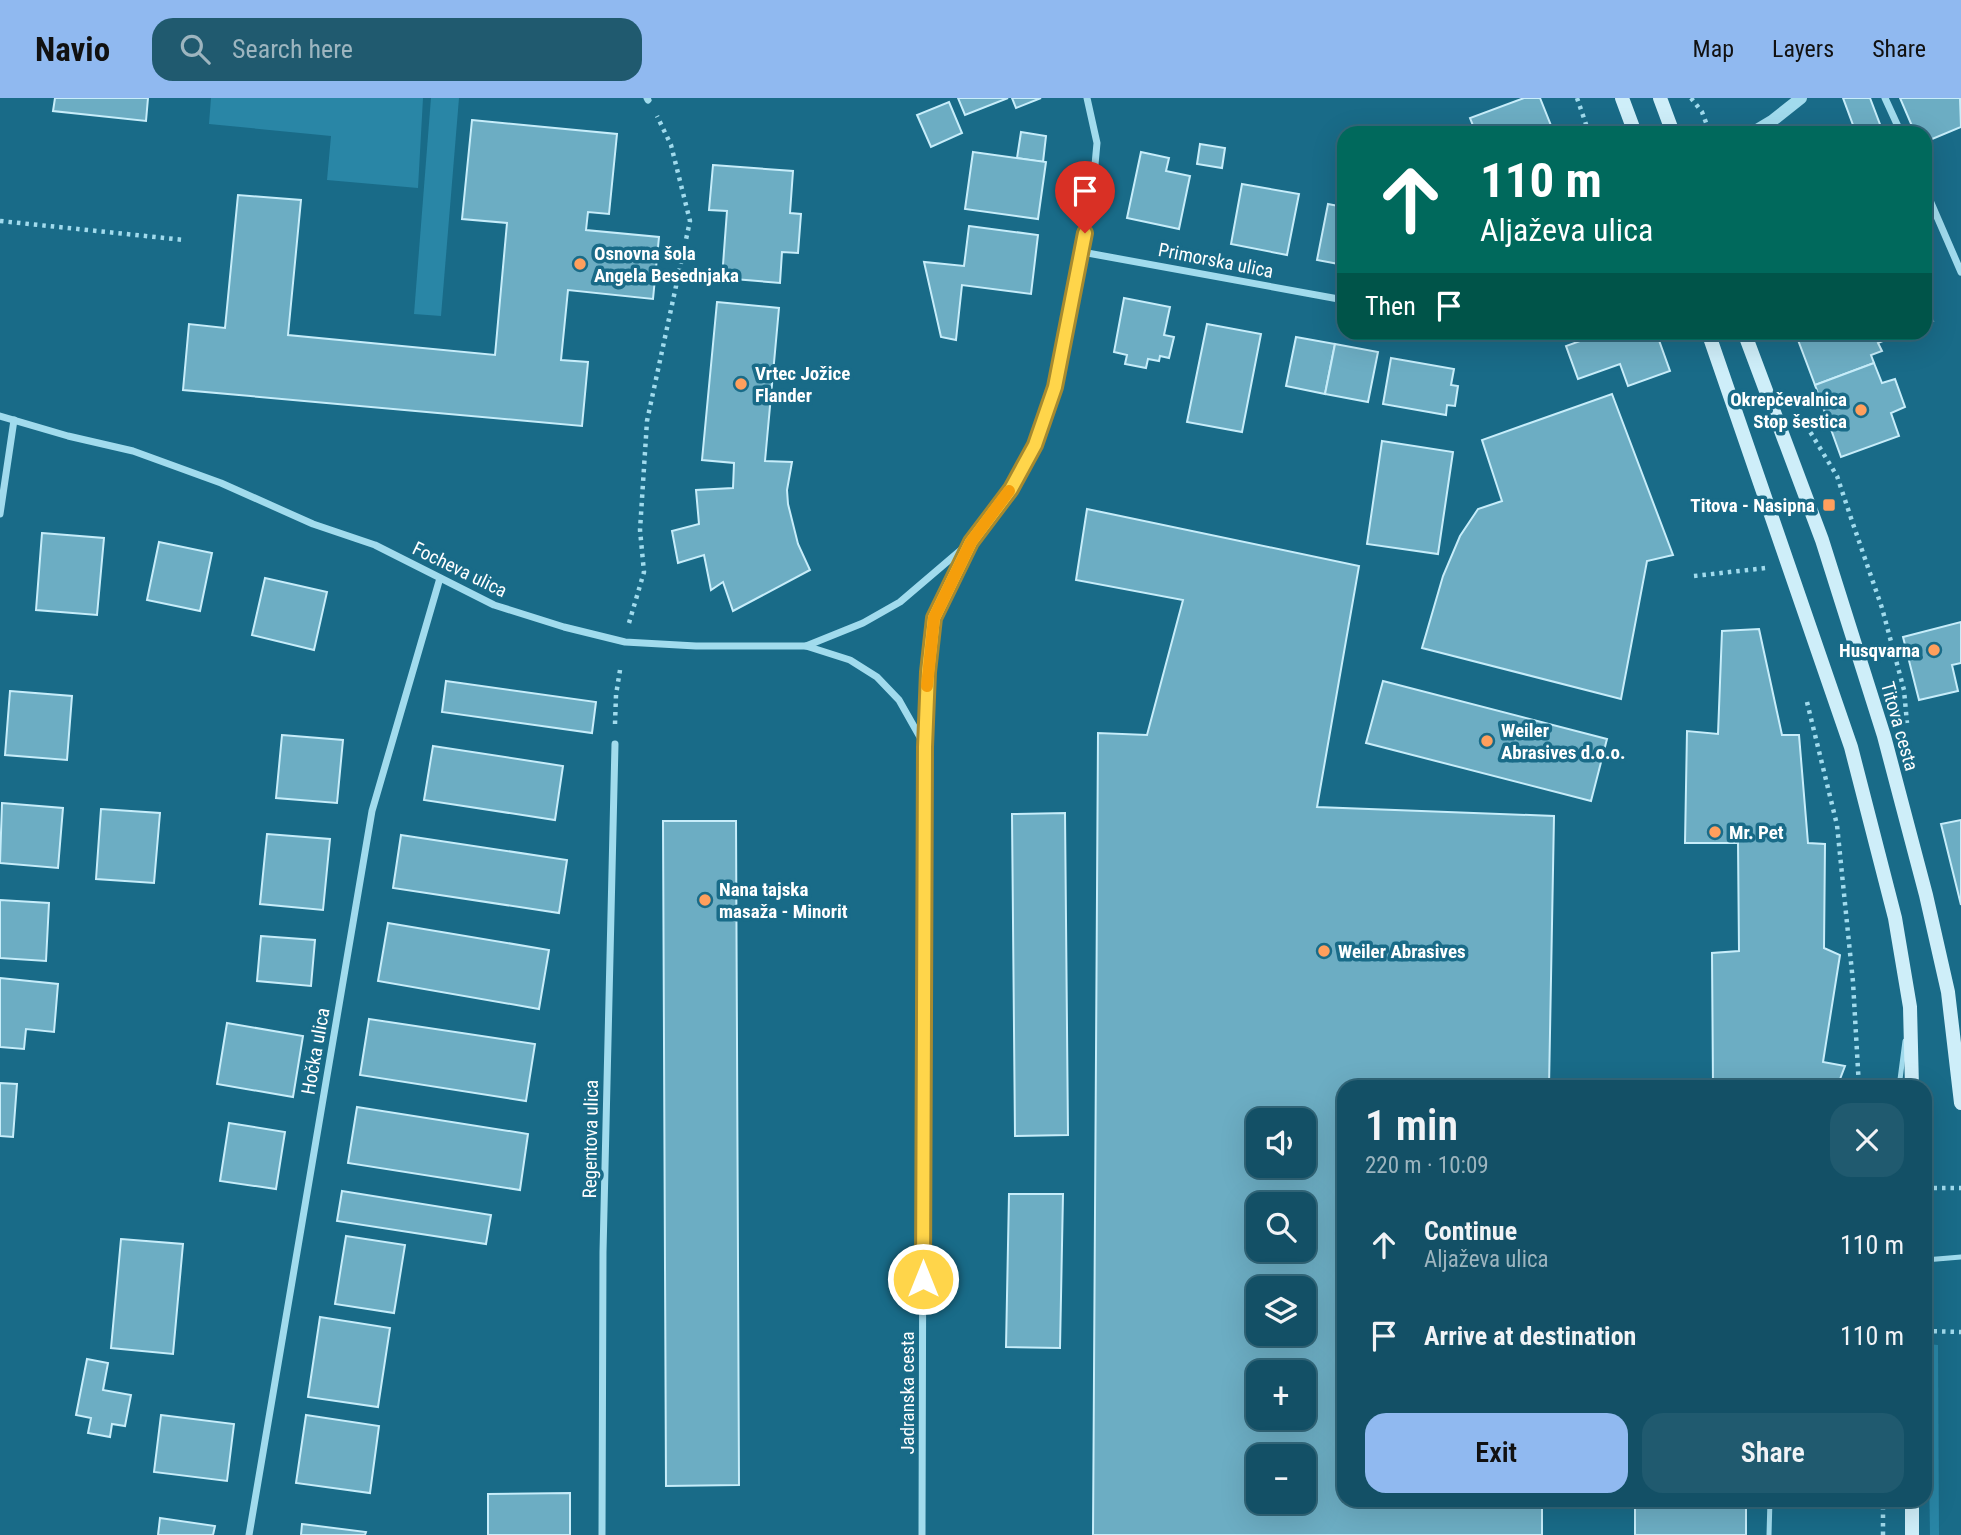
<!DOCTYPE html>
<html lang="en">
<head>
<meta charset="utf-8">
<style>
	:root { --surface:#135066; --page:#205a6f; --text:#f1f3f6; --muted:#9db5bf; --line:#32677a; --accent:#90b9f0 }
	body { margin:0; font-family:"Roboto Condensed",sans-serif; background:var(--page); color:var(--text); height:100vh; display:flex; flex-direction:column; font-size:26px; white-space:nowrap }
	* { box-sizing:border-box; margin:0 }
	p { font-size:23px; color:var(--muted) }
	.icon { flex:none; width:38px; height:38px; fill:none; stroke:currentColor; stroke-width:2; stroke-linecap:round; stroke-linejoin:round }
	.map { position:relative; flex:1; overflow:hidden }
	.details { position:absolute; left:1337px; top:982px; width:595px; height:427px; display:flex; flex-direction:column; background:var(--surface); border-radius:21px; box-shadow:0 7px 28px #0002,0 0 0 2px var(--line) }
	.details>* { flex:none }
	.hud { position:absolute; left:1337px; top:28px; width:595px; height:214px; border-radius:21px; box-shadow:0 7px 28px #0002,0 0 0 2px var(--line); background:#00695c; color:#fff; overflow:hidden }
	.fabs { position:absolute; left:1246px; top:1010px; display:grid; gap:14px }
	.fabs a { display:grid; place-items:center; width:70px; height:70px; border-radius:14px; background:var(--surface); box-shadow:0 7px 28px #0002,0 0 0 2px var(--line); font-size:35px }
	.pin { position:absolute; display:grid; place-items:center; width:60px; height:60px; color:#fff; margin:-72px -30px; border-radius:50% 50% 50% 0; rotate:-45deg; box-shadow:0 0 7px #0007 }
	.pin .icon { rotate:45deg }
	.me { position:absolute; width:77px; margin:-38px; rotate:0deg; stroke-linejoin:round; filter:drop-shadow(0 0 5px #0008) }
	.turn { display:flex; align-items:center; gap:24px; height:147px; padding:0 28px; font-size:32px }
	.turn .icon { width:91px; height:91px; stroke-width:2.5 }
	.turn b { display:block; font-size:49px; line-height:60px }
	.then { display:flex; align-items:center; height:66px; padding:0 28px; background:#0003; gap:14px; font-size:26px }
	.round { display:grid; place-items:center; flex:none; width:74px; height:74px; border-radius:21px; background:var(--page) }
	.head { display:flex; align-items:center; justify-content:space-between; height:119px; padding:0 28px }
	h1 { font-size:42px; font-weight:600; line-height:52px }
	.action { display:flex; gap:14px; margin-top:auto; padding:14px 28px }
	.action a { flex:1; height:80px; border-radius:21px; background:var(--accent); color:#111; font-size:28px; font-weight:600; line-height:80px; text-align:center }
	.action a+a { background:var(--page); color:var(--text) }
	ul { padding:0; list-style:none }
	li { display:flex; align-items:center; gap:21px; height:91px; padding:0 28px }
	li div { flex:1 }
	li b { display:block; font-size:26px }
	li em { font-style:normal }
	header { display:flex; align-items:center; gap:42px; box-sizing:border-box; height:98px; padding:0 35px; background:var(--accent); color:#111 }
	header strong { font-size:33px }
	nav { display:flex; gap:38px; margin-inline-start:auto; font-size:24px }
	.search { width:490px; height:63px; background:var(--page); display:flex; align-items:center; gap:18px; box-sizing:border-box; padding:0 24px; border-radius:21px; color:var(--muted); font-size:26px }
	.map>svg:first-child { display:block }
	.green { fill:#2986a6 }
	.building { fill:#6cadc3; stroke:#c7edfa; stroke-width:2; fill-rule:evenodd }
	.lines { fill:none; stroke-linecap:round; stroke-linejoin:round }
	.path { stroke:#a1dbed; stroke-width:4.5; stroke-dasharray:3.5 5; stroke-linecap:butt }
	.service { stroke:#a1dbed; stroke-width:5 }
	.minor { stroke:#a1dbed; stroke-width:7 }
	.tertiary { stroke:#a1dbed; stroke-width:12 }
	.secondary { stroke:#ceeef9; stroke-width:14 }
	.route-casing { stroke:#a68a30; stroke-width:18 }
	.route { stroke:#ffd54a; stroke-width:12 }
	.slow { stroke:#f59e0b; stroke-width:12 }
	.poi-dot { fill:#ff9f5d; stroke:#196b88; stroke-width:2.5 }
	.labels { text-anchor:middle; stroke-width:7; stroke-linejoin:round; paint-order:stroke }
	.poi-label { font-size:19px; font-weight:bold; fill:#fff; stroke:#196b88; text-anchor:start }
	.street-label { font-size:19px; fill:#fff; stroke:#196b88 }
</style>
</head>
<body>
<header>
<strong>Navio</strong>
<div class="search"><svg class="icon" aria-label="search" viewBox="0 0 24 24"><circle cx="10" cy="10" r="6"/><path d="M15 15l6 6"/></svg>Search here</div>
<nav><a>Map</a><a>Layers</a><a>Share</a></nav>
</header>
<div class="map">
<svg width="1961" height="1437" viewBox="0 0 1961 1437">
	<rect width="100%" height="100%" fill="#196b88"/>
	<g class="green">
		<polygon points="211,0 423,0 418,90 327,82 331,38 209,26"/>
		<polygon points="431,0 459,0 441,218 414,216"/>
		<polygon points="1927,1246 1938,1247 1939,1437 1930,1437"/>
	</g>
	<g class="building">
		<polygon points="55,0 148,0 146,23 53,13"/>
		<polygon points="958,0 1008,0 965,17"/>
		<polygon points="1012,0 1041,0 1016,10"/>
		<polygon points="1524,0 1540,0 1554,35 1476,35 1470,20"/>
		<polygon points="1843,0 1870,0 1881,29 1864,35 1856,35"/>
		<polygon points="1900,0 1960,0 1961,29 1925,44 1925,35 1915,35"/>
		<polygon points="949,4 962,35 931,49 917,17"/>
		<polygon points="472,22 617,36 609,116 588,114 586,132 659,139 653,201 568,192 561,262 588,264 582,328 183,292 189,226 225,230 238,97 301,102 288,237 495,257 507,125 462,121"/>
		<polygon points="1021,34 1046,38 1043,64 1017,60"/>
		<polygon points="1200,46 1225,50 1222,70 1197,66"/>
		<polygon points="973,54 1046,64 1038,121 965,111"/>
		<polygon points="1141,54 1169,60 1166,73 1190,78 1179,131 1127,120"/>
		<polygon points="713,67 793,73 790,115 801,116 798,155 782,154 780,185 722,180 727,113 709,112"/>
		<polygon points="1242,86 1299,96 1287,157 1231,146"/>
		<polygon points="1328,106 1344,109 1344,167 1317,162"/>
		<polygon points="969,128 1038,137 1031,196 962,187 956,242 941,239 924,164 964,168"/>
		<polygon points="1124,200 1170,209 1164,237 1174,239 1169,260 1160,258 1159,263 1148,261 1146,270 1125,266 1127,257 1114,254"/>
		<polygon points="1925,202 1933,223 1925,226"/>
		<polygon points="717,204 779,210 765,363 792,364 787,392 788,406 798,446 810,472 733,513 723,484 711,492 704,457 678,465 672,433 699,426 696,392 733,390 734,365 702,362"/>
		<polygon points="1207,226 1261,236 1242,334 1187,324"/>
		<polygon points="1605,234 1656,234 1670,273 1628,288 1620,266 1578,281 1566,248"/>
		<polygon points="1795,234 1847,234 1848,238 1856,234 1904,234 1878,245 1882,253 1871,257 1874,265 1815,287"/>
		<polygon points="1296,239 1335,246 1325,296 1286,288"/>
		<polygon points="1335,246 1378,254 1368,304 1325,296"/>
		<polygon points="1391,260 1454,271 1451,287 1458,288 1455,308 1447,307 1446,317 1383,306"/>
		<polygon points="1874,265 1882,285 1895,281 1905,309 1891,315 1899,338 1841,359 1815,287"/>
		<polygon points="1612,296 1673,457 1647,463 1621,601 1422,550 1443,478 1460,438 1478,411 1502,403 1482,342"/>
		<polygon points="1382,343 1453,354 1438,456 1367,446"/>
		<path d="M1087,411L1359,468L1317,709L1554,718L1549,989H1344V1402H1542V1437H1093L1098,635L1147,637L1183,502L1076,482ZM1258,1022H1304V1068H1258ZM1258,1106H1304V1152H1258ZM1258,1190H1304V1236H1258ZM1258,1274H1304V1320H1258ZM1258,1358H1304V1404H1258Z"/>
		<polygon points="42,435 104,440 97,517 36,512"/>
		<polygon points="159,444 212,455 200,513 147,502"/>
		<polygon points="265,480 327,494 314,552 252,537"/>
		<polygon points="1961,524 1961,565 1952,567 1958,593 1919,602 1903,539"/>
		<polygon points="1759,531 1782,637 1799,637 1808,745 1825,746 1824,850 1840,857 1823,964 1845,968 1837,989 1713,989 1712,855 1739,853 1738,745 1685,745 1687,633 1718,636 1722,533"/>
		<polygon points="446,583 596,604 592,635 442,614"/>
		<polygon points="1383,583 1607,641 1591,703 1366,645"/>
		<polygon points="10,593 72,598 67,662 5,657"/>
		<polygon points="282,637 343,642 337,705 276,700"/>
		<polygon points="433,648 563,668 555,722 424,702"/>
		<polygon points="2,705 63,710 58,770 0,765"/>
		<polygon points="101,711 160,715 154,785 96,781"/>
		<polygon points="1065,715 1068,1037 1015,1038 1012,716"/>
		<polygon points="1961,722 1961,807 1941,726"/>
		<polygon points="663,723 736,723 739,1387 666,1388"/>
		<polygon points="267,736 330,741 323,812 260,806"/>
		<polygon points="401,737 567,762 559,815 393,790"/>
		<polygon points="0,802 49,805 46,863 0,860"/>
		<polygon points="388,825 549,852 539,911 378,883"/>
		<polygon points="261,838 315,842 311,888 257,883"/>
		<polygon points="0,880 58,886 54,934 26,931 24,951 0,949"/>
		<polygon points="369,921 535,946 526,1003 360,977"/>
		<polygon points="227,925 303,938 293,999 217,986"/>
		<polygon points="0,985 17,986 13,1039 0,1038"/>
		<polygon points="357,1009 528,1036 520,1092 348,1065"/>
		<polygon points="229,1025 285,1034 276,1091 220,1083"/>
		<polygon points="342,1093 491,1117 486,1146 337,1123"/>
		<polygon points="1009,1096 1063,1096 1060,1250 1006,1249"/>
		<polygon points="346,1138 405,1147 394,1215 335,1206"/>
		<polygon points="121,1141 183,1146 173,1256 111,1250"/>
		<polygon points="320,1219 390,1230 378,1309 308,1299"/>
		<polygon points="87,1261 108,1265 103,1292 131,1297 125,1328 112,1326 110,1339 88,1335 91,1320 76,1317"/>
		<polygon points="161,1317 234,1326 227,1383 154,1374"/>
		<polygon points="306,1317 379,1328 370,1395 296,1385"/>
		<polygon points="570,1395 570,1437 488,1437 488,1396"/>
		<rect x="1635" y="1402" width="111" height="35"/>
		<polygon points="160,1420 215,1428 213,1437 158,1437"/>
		<polygon points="302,1426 366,1434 365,1437 301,1437"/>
	</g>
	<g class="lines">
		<g class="path">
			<polyline points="1577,0 1589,35"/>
			<polyline points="1691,0 1702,14 1710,35"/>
			<polyline points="0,123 184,142"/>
			<polyline points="1806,327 1837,378 1852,423 1882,510 1904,592 1907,625"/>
			<polyline points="1694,478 1766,470"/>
			<polyline points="629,525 644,474 640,432 647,323 690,123 671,47 657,18"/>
			<polyline points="1807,604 1837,727 1853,884 1859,989"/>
			<polyline points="615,626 616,597 620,572"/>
			<polyline points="1925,1090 1961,1090"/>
			<polyline points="1925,1233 1961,1234"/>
			<polyline points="1883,1437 1883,1402"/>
		</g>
		<g class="service">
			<polyline points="1899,989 1905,943"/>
			<polyline points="1925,1162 1961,1159"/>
			<polyline points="1769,1437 1770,1402"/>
		</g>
		<g class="minor">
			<polyline points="647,0 648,2"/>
			<polyline points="1885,0 1901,35"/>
			<polyline points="1925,91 1961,174"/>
			<polyline points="1082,154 1344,202"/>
			<polyline points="0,318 68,338 133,353 221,385 313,426 375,447 494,507 564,529 625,544 696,548 806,548 850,562 877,579 899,602 925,648"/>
			<polyline points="0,416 14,322"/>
			<polyline points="806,548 863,525 900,504 968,446"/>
			<polyline points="249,1437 372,713 440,480"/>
			<polyline points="602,1437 603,1154 615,646"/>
			<polyline points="922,1437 924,697 928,574 934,520 971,444 1011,391 1035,347 1055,289 1093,88 1097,45 1087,0"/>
		</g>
		<polyline class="tertiary" points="1752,35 1772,23 1801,0"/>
		<g class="secondary">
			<polyline points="1622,0 1635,35"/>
			<polyline points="1660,0 1673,35"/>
			<polyline points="1708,234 1851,649 1895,820 1910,909 1912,989"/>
			<polyline points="1744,234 1822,442 1884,638 1926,797 1948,894 1961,1005"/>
			<polyline points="1912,1402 1912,1437"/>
		</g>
	</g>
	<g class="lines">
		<defs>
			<polyline id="route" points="923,1181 925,649 928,574 934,520 971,444 1011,391 1035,347 1055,289 1085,135"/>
		</defs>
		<use href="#route" class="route-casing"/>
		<use href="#route" class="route"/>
		<polyline class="slow" points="927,588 934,520 971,444 1009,393"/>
	</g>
	<g class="poi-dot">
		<circle cx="580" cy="166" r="7"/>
		<circle cx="741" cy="286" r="7"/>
		<circle cx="1861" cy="312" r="7"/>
		<rect x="1822" y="400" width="14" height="14" rx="3.5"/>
		<circle cx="1934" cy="552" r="7"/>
		<circle cx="1487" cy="643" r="7"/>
		<circle cx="1715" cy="734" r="7"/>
		<circle cx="705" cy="802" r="7"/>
		<circle cx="1324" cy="853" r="7"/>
	</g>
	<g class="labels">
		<g class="poi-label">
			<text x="594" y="162">Osnovna šola<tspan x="594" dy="22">Angela Besednjaka</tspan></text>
			<text x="755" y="282">Vrtec Jožice<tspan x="755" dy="22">Flander</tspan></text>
			<text x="1847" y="308" text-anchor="end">Okrepčevalnica<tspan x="1847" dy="22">Stop šestica</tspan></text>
			<text x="1815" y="414" text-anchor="end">Titova - Nasipna</text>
			<text x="1920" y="559" text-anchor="end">Husqvarna</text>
			<text x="1501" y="639">Weiler<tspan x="1501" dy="22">Abrasives d.o.o.</tspan></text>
			<text x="1729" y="741">Mr. Pet</text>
			<text x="719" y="798">Nana tajska<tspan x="719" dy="22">masaža - Minorit</tspan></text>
			<text x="1338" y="860">Weiler Abrasives</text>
		</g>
		<g class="street-label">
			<text transform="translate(1216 162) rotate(11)" y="7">Primorska ulica</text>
			<text transform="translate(460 471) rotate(26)" y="7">Focheva ulica</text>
			<text transform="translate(1900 628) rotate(74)" y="7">Titova cesta</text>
			<text transform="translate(315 953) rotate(-80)" y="7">Hočka ulica</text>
			<text transform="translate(590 1041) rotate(-89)" y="7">Regentova ulica</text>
			<text transform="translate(907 1295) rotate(-90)" y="7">Jadranska cesta</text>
		</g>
	</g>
</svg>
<div class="fabs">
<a><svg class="icon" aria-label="sound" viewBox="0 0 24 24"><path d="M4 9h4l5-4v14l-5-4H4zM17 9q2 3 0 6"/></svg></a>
<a><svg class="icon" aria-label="search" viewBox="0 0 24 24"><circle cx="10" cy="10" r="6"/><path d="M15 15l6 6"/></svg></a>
<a><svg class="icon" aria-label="layers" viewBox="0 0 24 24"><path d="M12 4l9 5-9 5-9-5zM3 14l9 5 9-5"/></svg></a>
<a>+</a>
<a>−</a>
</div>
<div class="pin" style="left:1085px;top:135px;background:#d93025"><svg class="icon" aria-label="arrive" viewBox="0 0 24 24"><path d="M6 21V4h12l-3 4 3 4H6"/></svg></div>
<svg class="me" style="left:923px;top:1181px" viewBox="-20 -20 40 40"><circle r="17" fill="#ffd54a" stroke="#fff" stroke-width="3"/><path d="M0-11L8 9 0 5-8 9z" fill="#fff"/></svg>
<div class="hud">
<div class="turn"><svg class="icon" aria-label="ahead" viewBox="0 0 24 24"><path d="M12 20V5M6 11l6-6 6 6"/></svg><div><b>110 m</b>Aljaževa ulica</div></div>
<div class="then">Then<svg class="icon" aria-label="arrive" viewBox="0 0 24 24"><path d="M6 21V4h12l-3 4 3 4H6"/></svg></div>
</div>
<section class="details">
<div class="head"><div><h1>1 min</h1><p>220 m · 10:09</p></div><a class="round"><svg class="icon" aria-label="close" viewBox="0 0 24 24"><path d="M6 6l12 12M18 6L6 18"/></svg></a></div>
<ul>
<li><svg class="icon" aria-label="ahead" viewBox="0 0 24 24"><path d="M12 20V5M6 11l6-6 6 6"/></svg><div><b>Continue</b><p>Aljaževa ulica</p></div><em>110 m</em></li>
<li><svg class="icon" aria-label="arrive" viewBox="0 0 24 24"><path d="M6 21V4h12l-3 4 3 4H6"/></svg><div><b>Arrive at destination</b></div><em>110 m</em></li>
</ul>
<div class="action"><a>Exit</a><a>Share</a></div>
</section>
</div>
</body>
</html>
